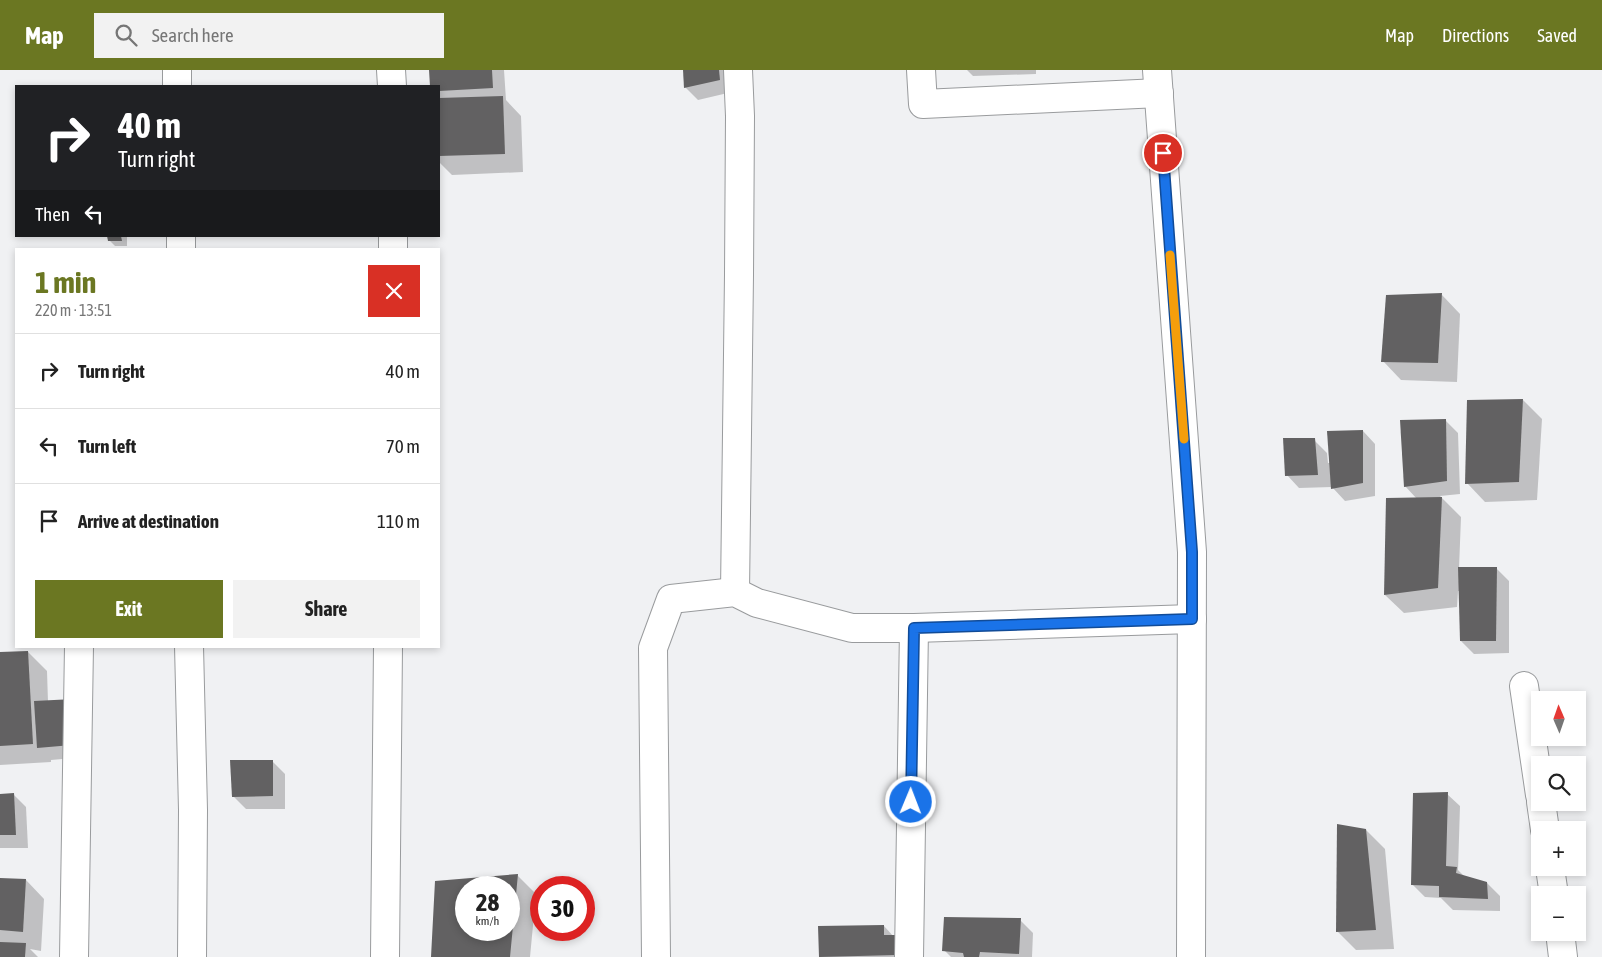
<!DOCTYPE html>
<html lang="en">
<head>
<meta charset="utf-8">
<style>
	:root { --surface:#fff; --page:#f2f2f2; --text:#222; --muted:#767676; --line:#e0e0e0; --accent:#6b7722 }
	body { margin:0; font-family:"Asap Condensed",sans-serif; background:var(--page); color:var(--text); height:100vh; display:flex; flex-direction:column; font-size:19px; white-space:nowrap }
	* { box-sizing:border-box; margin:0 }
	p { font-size:16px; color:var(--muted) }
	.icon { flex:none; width:28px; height:28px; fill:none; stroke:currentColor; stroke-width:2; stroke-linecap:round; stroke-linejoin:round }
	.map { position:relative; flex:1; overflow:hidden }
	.sheet { position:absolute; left:15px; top:178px; width:425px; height:400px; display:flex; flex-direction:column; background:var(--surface); border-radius:0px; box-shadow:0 2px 8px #0003 }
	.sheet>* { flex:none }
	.top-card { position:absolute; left:15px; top:15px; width:425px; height:152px; border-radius:0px; box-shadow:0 2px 8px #0003; background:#202124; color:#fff; overflow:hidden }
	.needle { width:32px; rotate:358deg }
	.buttons { position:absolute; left:1531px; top:621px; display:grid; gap:10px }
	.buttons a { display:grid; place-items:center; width:55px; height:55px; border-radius:0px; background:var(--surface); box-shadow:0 2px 8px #0003; font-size:25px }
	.speed { position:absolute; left:455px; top:806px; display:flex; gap:10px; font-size:25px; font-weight:700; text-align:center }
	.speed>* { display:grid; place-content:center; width:65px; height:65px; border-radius:50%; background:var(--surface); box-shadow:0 2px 8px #0003; line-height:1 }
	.speed small { font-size:12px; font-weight:400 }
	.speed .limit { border:8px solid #d22; background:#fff; color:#111 }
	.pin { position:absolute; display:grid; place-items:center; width:42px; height:42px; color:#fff; margin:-21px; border:2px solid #fff; border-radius:50%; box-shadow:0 1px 5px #0007 }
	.me { position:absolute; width:55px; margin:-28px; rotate:1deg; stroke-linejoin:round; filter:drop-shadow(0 0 4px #0008) }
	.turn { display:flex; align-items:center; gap:18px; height:105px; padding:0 20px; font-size:22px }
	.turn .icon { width:65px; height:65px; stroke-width:2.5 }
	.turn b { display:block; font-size:35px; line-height:42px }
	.then { display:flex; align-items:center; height:48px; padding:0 20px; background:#0003; gap:10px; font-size:19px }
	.round { display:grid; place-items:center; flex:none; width:52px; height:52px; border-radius:0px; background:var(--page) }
	.summary { display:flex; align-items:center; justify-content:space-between; height:85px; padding:0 20px }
	h1 { font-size:30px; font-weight:700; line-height:38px; color:var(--accent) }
	.primary-button { display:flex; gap:10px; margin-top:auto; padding:10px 20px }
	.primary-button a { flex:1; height:58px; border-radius:0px; background:var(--accent); color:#fff; font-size:20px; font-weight:700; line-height:58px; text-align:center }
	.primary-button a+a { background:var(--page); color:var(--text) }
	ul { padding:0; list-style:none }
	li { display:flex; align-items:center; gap:15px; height:75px; padding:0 20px; border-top:1px solid var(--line) }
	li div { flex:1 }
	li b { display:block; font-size:19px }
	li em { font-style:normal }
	header { display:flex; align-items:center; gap:30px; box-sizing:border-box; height:70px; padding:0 25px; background:var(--accent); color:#fff }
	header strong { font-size:24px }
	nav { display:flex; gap:28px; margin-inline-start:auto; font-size:18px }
	.search { width:350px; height:45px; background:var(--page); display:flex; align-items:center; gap:12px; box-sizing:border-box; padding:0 18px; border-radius:0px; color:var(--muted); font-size:19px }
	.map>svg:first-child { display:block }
	.shadow { fill:#0003; fill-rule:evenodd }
	.building { fill:#626162; fill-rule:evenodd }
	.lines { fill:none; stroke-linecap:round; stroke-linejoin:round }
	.street-casing { stroke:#999b9d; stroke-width:30 }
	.street { stroke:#fff; stroke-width:28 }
	.route-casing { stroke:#114b97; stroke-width:12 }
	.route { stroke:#1a73e8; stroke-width:9 }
	.slow { stroke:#f59e0b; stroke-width:9 }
</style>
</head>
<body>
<header>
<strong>Map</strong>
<div class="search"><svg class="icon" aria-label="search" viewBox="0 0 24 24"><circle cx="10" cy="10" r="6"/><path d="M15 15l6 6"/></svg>Search here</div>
<nav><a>Map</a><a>Directions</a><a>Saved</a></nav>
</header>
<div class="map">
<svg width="1602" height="887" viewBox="0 0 1602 887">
	<rect width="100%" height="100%" fill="#f0f1f3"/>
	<g class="shadow">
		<polygon points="430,0 504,0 506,30 521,46 523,102 452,105 439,92 439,16 431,16"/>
		<polygon points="684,0 730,0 732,22 698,30 685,17"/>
		<polygon points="967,0 1036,0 1036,4 973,6"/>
		<polygon points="108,166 127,166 127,176 115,176 109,170"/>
		<polygon points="1442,225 1460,244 1457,312 1401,310 1383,291"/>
		<polygon points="1523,330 1542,349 1537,430 1485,432 1467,413"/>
		<polygon points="1445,350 1458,363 1460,424 1440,426 1461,447 1459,499 1496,498 1509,511 1509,583 1474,584 1461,571 1460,521 1458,521 1457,537 1404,543 1385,525 1417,429 1405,416"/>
		<polygon points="1363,361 1375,374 1375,426 1345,431 1332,417 1299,418 1287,405 1314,370 1327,383 1328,393 1330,393"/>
		<polygon points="28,582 47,601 48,632 85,687 51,690 51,692 0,695 0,583"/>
		<polygon points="272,691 285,704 285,739 246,739 233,726"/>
		<polygon points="13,724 26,737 28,778 0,778 0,725"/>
		<polygon points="1447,724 1460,736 1458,800 1465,807 1487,813 1500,826 1500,841 1453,840 1441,828 1425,827 1412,814"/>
		<polygon points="1366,760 1385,779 1394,879 1356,880 1337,861"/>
		<path d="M517,805L536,824L530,887H433L436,812ZM466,818H509V860H466Z"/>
		<polygon points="0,810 26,810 44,829 41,881 30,879 38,887 0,887"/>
		<polygon points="1020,850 1033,863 1032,887 951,887 944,880"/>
		<polygon points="884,856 894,867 909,887 820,887 819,857"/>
	</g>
	<g class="building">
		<polygon points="429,0 492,0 493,18 439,21 439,16 430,16"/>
		<polygon points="683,0 719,0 720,10 684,18"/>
		<polygon points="503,26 505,84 439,86 439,28"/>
		<polygon points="107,166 121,166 122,171 108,171"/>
		<polygon points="1442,223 1438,293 1381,292 1386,225"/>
		<polygon points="1523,329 1519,412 1465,414 1467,330"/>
		<polygon points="1446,349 1447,411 1404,417 1400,350"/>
		<polygon points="1363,360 1363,413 1331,419 1327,361"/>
		<polygon points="1283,368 1315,368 1318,405 1285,406"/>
		<polygon points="1442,427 1438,518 1384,525 1386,428"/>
		<polygon points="1458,497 1497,497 1496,571 1460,571"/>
		<polygon points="28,581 33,674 0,676 0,582"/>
		<polygon points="74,629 72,675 37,678 34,631"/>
		<polygon points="230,690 273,690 273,726 232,727"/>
		<polygon points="1448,722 1446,796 1457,797 1456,803 1487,812 1488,829 1439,827 1439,816 1411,815 1413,723"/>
		<polygon points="14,723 16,765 0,765 0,724"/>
		<polygon points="1337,754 1366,759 1376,860 1336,862"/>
		<path d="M518,804L510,887H431L435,811ZM466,818H509V860H466Z"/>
		<polygon points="0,808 26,809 23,862 0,860"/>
		<polygon points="944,847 1021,848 1019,884 980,882 979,887 964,887 963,883 942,881"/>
		<polygon points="884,855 884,865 896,865 897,885 819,887 818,856"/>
		<polygon points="0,872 26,873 25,887 0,887"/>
	</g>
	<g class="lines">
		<defs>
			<g id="street">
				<polyline points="177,0 177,16"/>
				<polyline points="391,0 392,16"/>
				<polyline points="921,0 923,34 1159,23"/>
				<polyline points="1157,0 1192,482 1191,887"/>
				<polyline points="181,166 181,179"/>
				<polyline points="393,179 393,166"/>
				<polyline points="735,522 739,205 740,46 738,0"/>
				<polyline points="189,576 193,740 192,887"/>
				<polyline points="1524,616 1540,725"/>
				<polyline points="1541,732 1545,760"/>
				<polyline points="1550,798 1554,825"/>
				<polyline points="1560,862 1563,887"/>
				<polyline points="74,887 79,576"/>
				<polyline points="385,887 388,576"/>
				<polyline points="656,887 653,578 671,529 735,522 757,533 852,558 914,558 1192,549"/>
				<polyline points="909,887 914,558"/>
			</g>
		</defs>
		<use href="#street" class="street-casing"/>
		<use href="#street" class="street"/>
	</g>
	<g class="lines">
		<defs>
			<polyline id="route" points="911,732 914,558 1192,549 1192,482 1163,83"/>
		</defs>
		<use href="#route" class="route-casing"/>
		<use href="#route" class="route"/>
		<polyline class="slow" points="1170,185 1184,369"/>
	</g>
</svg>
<div class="buttons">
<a><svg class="needle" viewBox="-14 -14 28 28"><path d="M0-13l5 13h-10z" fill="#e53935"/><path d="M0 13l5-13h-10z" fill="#767676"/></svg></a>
<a><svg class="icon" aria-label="search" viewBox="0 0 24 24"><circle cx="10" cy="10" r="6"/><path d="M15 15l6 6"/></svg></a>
<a>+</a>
<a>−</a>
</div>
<div class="speed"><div>28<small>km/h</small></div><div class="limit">30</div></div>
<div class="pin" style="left:1163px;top:83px;background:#d93025"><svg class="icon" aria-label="arrive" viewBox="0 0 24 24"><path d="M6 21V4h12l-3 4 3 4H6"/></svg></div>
<svg class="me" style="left:911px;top:732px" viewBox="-20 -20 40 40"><circle r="17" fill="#1a73e8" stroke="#fff" stroke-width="3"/><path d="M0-11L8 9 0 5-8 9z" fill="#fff"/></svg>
<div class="top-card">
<div class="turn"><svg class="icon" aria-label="right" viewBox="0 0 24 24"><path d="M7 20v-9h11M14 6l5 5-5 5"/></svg><div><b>40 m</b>Turn right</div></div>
<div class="then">Then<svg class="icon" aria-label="left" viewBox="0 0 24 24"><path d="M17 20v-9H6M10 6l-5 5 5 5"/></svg></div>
</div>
<section class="sheet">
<div class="summary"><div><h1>1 min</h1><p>220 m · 13:51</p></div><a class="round" style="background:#d93025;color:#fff"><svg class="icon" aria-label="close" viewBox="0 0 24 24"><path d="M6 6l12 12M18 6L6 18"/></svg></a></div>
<ul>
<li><svg class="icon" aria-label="right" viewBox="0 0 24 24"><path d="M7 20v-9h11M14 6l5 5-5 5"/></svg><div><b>Turn right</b></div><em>40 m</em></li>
<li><svg class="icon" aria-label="left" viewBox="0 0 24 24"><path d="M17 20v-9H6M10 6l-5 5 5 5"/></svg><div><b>Turn left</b></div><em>70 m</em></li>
<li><svg class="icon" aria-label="arrive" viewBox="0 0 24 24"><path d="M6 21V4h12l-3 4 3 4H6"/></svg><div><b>Arrive at destination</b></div><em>110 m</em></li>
</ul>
<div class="primary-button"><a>Exit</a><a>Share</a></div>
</section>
</div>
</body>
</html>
